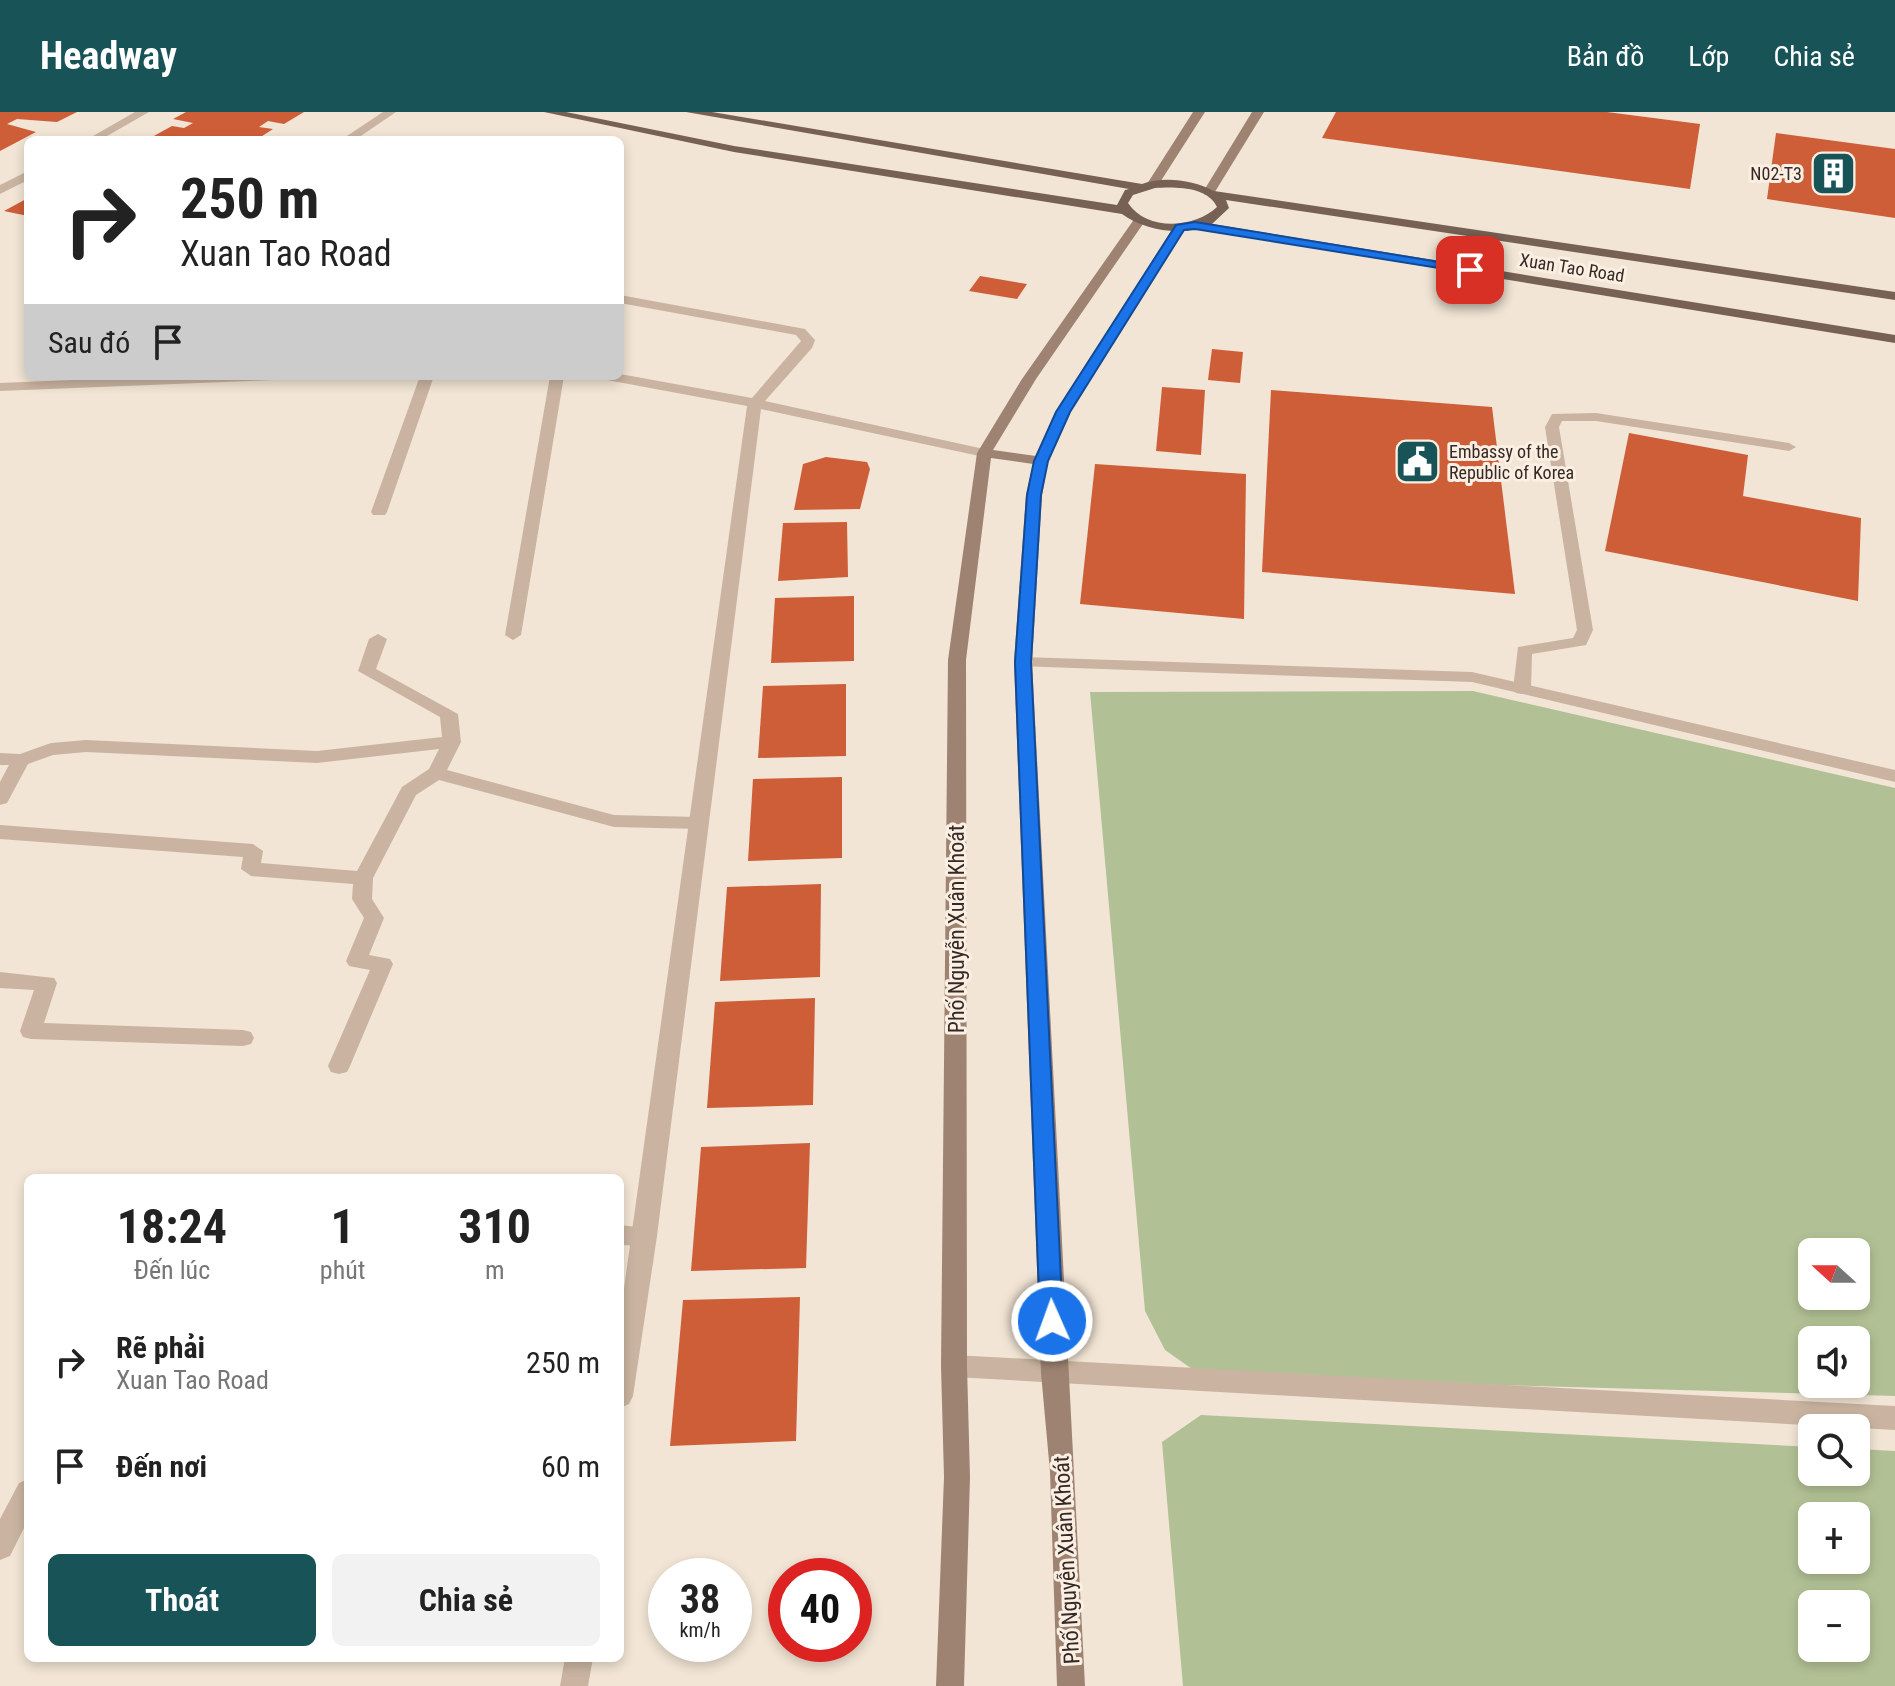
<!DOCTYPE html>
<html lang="vi">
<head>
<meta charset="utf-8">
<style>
	:root { --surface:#fff; --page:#f2f2f2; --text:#222; --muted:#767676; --accent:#185358 }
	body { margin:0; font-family:"Roboto Condensed",sans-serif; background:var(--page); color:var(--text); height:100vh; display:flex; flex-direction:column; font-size:30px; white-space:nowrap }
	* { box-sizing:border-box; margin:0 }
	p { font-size:26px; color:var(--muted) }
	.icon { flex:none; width:44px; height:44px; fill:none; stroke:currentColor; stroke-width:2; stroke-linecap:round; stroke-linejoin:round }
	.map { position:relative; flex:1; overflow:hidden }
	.panel { position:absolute; left:24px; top:1062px; width:600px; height:488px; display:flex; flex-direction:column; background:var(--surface); border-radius:12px; box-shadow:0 4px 12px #0003 }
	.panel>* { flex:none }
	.hud { position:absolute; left:24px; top:24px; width:600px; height:244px; border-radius:12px; box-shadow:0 4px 12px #0003; background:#fff; color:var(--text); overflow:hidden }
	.needle { width:52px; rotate:291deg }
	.tools { position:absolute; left:1798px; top:1126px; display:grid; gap:16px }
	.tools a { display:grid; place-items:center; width:72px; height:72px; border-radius:12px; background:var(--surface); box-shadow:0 4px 12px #0003; font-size:40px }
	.speed { position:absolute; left:648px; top:1446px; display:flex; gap:16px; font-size:40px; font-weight:700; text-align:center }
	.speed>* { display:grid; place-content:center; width:104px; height:104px; border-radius:50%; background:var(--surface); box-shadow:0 4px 12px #0003; line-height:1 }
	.speed small { font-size:20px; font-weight:400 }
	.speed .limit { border:12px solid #d22; background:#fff; color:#111 }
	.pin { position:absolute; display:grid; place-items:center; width:68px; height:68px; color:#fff; margin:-34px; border-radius:16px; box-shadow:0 4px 12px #0006 }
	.me { position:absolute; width:88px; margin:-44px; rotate:358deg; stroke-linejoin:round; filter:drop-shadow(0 0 6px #0008) }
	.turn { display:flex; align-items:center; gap:28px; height:168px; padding:0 24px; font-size:36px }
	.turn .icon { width:104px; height:104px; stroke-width:2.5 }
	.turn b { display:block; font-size:56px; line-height:68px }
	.then { display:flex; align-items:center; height:76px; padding:0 24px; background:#0003; gap:16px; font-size:30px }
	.eta { display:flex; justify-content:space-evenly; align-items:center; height:136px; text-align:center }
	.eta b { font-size:48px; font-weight:700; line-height:56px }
	.action { display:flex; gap:16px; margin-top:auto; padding:16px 24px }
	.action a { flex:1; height:92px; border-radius:12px; background:var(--accent); color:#fff; font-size:32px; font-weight:700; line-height:92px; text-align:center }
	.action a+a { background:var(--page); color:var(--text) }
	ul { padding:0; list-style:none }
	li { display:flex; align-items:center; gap:24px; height:104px; padding:0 24px }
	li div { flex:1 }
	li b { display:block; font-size:30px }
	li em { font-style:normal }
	header { display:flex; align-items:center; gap:48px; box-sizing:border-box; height:112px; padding:0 40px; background:var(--accent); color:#fff }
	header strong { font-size:38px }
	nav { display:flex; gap:44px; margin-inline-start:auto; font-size:28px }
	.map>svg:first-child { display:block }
	.green { fill:#b2c195; fill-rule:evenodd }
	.building { fill:#ce5e38 }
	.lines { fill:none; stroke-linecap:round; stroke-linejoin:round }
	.lane { fill:#cab4a1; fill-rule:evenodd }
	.street { fill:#cab4a1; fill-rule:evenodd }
	.secondary { fill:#9e8372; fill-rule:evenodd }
	.primary { fill:#776054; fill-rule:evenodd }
	.route { fill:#1a73e8; stroke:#114b97; stroke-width:2 }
	.labels { text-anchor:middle; stroke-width:6; stroke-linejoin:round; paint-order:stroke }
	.far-poi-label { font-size:18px; fill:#342924; stroke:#faefe2; text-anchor:end }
	.far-street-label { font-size:18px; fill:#342924; stroke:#faefe2 }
	.street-label { font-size:22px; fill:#342924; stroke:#faefe2 }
</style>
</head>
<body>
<header>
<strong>Headway</strong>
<nav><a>Bản đồ</a><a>Lớp</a><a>Chia sẻ</a></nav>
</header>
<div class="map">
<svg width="1895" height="1574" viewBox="0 0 1895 1574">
	<rect width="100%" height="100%" fill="#f2e5d5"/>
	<g class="green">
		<path d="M1473,579L1895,676V1284L1282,1267L1195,1259L1165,1238L1145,1199L1090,580ZM1812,1140H1856V1184H1812ZM1812,1228H1856V1272H1812Z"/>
		<path d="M1201,1303L1812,1335V1360H1856V1337L1895,1339V1574H1183L1162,1330ZM1812,1404H1856V1448H1812ZM1812,1492H1856V1536H1812Z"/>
	</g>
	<g class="building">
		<polygon points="0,0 77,0 57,10 17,7 7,12 36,20 0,39"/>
		<polygon points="186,0 304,0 284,12 268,9 259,15 273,17 256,28 158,28 161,26 152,25 172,14 184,16 193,11 173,7"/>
		<polygon points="1336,0 1607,0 1700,12 1690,77 1322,26"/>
		<polygon points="1776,21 1895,37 1895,106 1767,87"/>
		<polygon points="28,86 28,104 4,99"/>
		<polygon points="980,164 1027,172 1017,187 969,179"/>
		<polygon points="1212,237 1243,240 1240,271 1208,268"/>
		<polygon points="1162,275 1205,278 1201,343 1156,339"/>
		<polygon points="1271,278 1492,295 1515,482 1262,460"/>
		<polygon points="1629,321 1748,343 1743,384 1861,406 1858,489 1605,439"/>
		<polygon points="826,345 867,350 870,357 860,397 794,398 803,352"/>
		<polygon points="1095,352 1246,362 1244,507 1080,492"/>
		<polygon points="847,410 848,465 778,469 783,411"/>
		<polygon points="854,484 854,549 771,551 775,486"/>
		<polygon points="846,572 846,644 758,646 763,574"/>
		<polygon points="842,665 842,746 748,749 753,667"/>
		<polygon points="821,772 820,865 720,869 727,775"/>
		<polygon points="815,886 813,993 707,996 715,890"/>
		<polygon points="810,1031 806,1156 691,1159 701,1035"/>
		<polygon points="800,1185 796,1329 670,1334 683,1188"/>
	</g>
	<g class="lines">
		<g class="lane">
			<polygon points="420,264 434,264 387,400 385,403 373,403 371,400"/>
			<polygon points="550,264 564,264 521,523 513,528 505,523"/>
			<polygon points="1596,301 1789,331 1796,335 1789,339 1596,309 1562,309 1559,315 1593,518 1586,533 1532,542 1531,577 1522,582 1516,581 1513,577 1518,535 1573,526 1577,518 1545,315 1552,302"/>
			<polygon points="378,522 387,527 376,557 458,602 461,630 447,658 614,703 699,705 709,711 699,717 614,715 439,668 416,683 373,766 372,787 384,806 369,843 390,847 393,852 350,954 347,960 339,962 331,960 328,954 370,858 349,854 346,849 364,806 352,787 353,772 251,764 241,757 243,745 0,727 0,713 253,732 263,739 261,751 357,759 402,675 429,657 439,637 317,651 86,640 53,643 28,652 7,691 0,693 0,670 9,653 0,653 0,641 20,642 51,631 86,628 317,639 442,625 440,605 358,559 369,527"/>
			<polygon points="0,860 54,866 57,871 44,911 243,918 251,920 254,926 251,932 243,934 31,927 23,925 20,919 34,878 0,876"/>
			<polygon points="620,1113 653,1117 657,1124 653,1131 645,1134 620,1133"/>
			<polygon points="28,1367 28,1408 10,1444 0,1448 0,1407 19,1371"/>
		</g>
		<g class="street">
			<polygon points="135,0 149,0 100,28 86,28"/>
			<polygon points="383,0 396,0 355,28 341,28"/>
			<polygon points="28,59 28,68 0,82 0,73"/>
			<polygon points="620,183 805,217 815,228 812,236 765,289 984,337 991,341 984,345 761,297 657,1124 633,1284 629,1292 620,1296 620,1205 747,294 607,268 600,264 620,262 752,286 801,229 796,223 620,191"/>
			<polygon points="169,264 282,264 275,268 0,279 0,271"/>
			<polygon points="1023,545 1472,560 1895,658 1895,670 1472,570 1017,554 1014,550"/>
			<polygon points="954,1243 1895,1294 1895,1318 954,1265 945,1262 941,1254 945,1246"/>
			<polygon points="565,1546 593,1546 588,1574 560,1574"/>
		</g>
		<g class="secondary">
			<polygon points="1193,0 1205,0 1157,75 1149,75 1147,72"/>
			<polygon points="1252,0 1264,0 1213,83 1205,83 1203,80"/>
			<polygon points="1135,106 1145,109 1036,267 993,338 1036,344 1056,300 1174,115 1184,112 1186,115 1070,300 1048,349 1042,383 1032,550 1085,1574 1057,1574 1050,1360 1041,1261 1014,550 1026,383 1033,352 991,346 966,548 967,1254 970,1365 964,1574 936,1574 944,1365 941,1254 948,548 977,341 1022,267"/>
		</g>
		<path class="primary" d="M544,0H566L734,34L1117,93L1125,78L1129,77L686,0H712L1142,72C1164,64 1193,68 1214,79L1895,180V188L1226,88L1229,96L1212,112L1895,223V231L1196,117C1172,123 1141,116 1122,102L734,40ZM1155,76C1175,75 1207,74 1217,95C1195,116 1147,120 1128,91L1133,83Z"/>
	</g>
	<polygon class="route" points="1195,110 1470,155 1476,158 1470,161 1195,117 1184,118 1070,300 1048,349 1041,383 1031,550 1063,1209 1060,1216 1052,1219 1044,1216 1040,1209 1015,550 1027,383 1034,349 1056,300 1176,113"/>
	<defs>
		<symbol id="building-square" viewBox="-11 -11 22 22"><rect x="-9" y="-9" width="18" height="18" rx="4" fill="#185358" stroke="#faefe2"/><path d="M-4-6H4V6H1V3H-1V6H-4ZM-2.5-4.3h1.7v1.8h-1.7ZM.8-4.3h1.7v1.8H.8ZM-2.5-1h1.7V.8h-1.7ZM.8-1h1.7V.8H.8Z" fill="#fff"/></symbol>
		<symbol id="civic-square" viewBox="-11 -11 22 22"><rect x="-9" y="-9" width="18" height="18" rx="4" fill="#185358" stroke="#faefe2"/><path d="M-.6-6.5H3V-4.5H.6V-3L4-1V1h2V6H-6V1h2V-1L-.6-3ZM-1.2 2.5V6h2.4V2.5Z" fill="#fff"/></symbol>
	</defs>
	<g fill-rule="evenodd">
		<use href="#building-square" x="1808" y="36" width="51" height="51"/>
		<use href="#civic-square" x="1392" y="324" width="51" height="51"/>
	</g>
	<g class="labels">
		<g class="far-poi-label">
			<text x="1802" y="68">N02-T3</text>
			<text x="1449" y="346" text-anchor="start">Embassy of the<tspan x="1449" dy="21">Republic of Korea</tspan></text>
		</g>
		<g class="far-street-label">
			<text transform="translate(1572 156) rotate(9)" y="6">Xuan Tao Road</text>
		</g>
		<g class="street-label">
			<text transform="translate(956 817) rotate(-90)" y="8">Phố Nguyễn Xuân Khoát</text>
			<text transform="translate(1066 1448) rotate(-93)" y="8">Phố Nguyễn Xuân Khoát</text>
		</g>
	</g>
</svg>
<div class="tools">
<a><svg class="needle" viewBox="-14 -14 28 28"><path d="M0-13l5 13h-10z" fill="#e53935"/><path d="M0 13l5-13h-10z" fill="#767676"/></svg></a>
<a><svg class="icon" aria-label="sound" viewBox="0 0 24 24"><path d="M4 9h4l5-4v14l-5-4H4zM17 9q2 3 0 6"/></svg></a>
<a><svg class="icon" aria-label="search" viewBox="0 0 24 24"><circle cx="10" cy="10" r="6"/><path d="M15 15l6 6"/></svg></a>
<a>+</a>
<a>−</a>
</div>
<div class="speed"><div>38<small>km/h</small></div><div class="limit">40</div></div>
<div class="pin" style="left:1470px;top:158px;background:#d93025"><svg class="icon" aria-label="arrive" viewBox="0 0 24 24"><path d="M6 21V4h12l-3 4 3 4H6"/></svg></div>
<svg class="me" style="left:1052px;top:1209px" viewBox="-20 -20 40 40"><circle r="17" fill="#1a73e8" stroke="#fff" stroke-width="3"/><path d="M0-11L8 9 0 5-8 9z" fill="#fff"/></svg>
<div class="hud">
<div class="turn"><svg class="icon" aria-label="right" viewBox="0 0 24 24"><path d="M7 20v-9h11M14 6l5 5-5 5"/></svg><div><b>250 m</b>Xuan Tao Road</div></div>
<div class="then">Sau đó<svg class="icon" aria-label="arrive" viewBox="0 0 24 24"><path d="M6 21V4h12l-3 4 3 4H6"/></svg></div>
</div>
<section class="panel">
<div class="eta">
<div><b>18:24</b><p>Đến lúc</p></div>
<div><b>1</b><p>phút</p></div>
<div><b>310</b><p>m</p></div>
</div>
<ul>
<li><svg class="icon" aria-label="right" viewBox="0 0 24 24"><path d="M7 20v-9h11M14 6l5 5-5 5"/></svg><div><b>Rẽ phải</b><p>Xuan Tao Road</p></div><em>250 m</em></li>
<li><svg class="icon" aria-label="arrive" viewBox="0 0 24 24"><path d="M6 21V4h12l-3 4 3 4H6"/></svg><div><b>Đến nơi</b></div><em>60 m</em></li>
</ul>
<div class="action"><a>Thoát</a><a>Chia sẻ</a></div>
</section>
</div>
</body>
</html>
